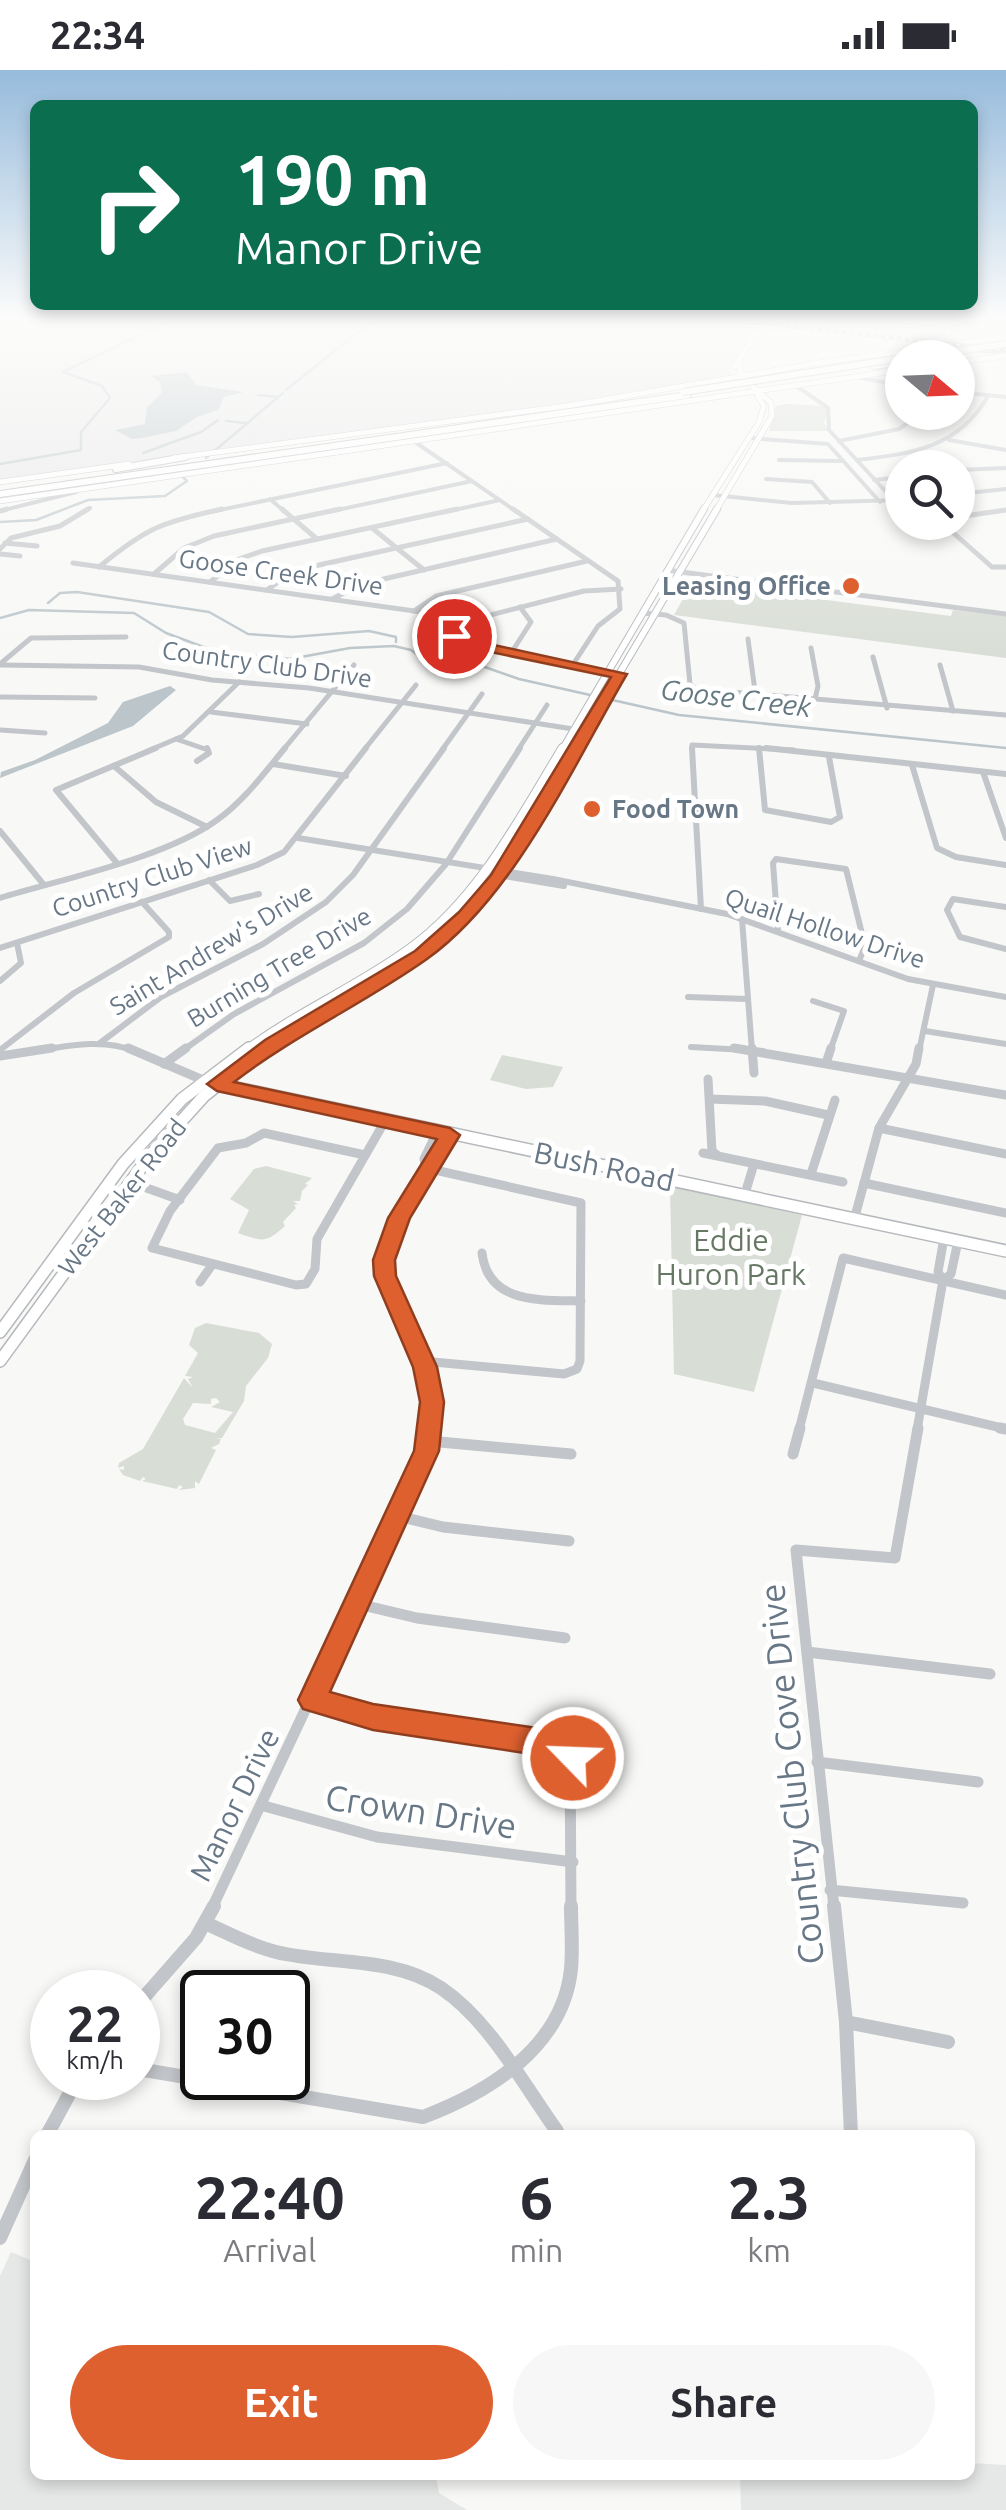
<!DOCTYPE html>
<html lang="en">
<head>
<meta charset="utf-8">
<style>
	:root { --surface:#fff; --page:#f7f7f7; --text:#2b2b33; --muted:#7c7c81; --accent:#df602f }
	body { margin:0; font-family:Ubuntu,sans-serif; background:var(--page); color:var(--text); height:100vh; display:flex; flex-direction:column; font-size:38px; white-space:nowrap }
	* { box-sizing:border-box; margin:0 }
	p { font-size:32px; color:var(--muted) }
	.icon { flex:none; width:55px; height:55px; fill:none; stroke:currentColor; stroke-width:2; stroke-linecap:round; stroke-linejoin:round }
	.map { position:relative; flex:1; overflow:hidden }
	.drawer { position:absolute; left:30px; top:2060px; width:945px; height:350px; display:flex; flex-direction:column; background:var(--surface); border-radius:15px; box-shadow:0 5px 15px #0003 }
	.drawer>* { flex:none }
	.hud { position:absolute; left:30px; top:30px; width:948px; height:210px; border-radius:15px; box-shadow:0 5px 15px #0003; background:#0b6e4f; color:#fff; overflow:hidden }
	.needle { width:65px; rotate:109deg }
	.fabs { position:absolute; left:885px; top:270px; display:grid; gap:20px }
	.fabs a { display:grid; place-items:center; width:90px; height:90px; border-radius:50%; background:var(--surface); box-shadow:0 5px 15px #0003; font-size:50px }
	.speed { position:absolute; left:30px; top:1900px; display:flex; gap:20px; font-size:50px; font-weight:700; text-align:center }
	.speed>* { display:grid; place-content:center; width:130px; height:130px; border-radius:50%; background:var(--surface); box-shadow:0 5px 15px #0003; line-height:1 }
	.speed small { font-size:25px; font-weight:400 }
	.speed .limit { border:5px solid #111; border-radius:15px; background:#fff; color:#111 }
	.pin { position:absolute; display:grid; place-items:center; width:85px; height:85px; color:#fff; margin:-42px; border:5px solid #fff; border-radius:50%; box-shadow:0 2px 10px #0007 }
	.me { position:absolute; width:110px; margin:-55px; rotate:294deg; stroke-linejoin:round; filter:drop-shadow(0 0 8px #0008) }
	.turn { display:flex; align-items:center; gap:35px; height:210px; padding:0 40px; font-size:45px }
	.turn .icon { width:130px; height:130px; stroke-width:2.5 }
	.turn b { display:block; font-size:70px; line-height:85px }
	.eta { display:flex; justify-content:space-evenly; align-items:center; height:170px; text-align:center }
	.eta b { font-size:60px; font-weight:600; line-height:70px }
	.primary-button { display:flex; gap:20px; margin-top:auto; padding:20px 40px }
	.primary-button a { flex:1; height:115px; border-radius:60px; background:var(--accent); color:#fff; font-size:40px; font-weight:600; line-height:115px; text-align:center }
	.primary-button a+a { background:var(--page); color:var(--text) }
	.status { display:flex; justify-content:space-between; align-items:center; height:70px; padding:0 50px; background:var(--surface); direction:ltr }
	.status svg { height:28px; fill:currentColor }
	.map>svg:first-child { display:block }
	.built { fill:#e6e7e7 }
	.green { fill:#d8ddd5; fill-rule:evenodd }
	.water { fill:#bbc5ca }
	.lines { fill:none; stroke-linecap:round; stroke-linejoin:round }
	.stream { stroke:#bbc5ca; stroke-width:2.5 }
	.major-far3-casing { stroke:#b5b9bd; stroke-width:6 }
	.major-far2-casing { stroke:#b5b9bd; stroke-width:8 }
	.major-far1-casing { stroke:#b5b9bd; stroke-width:11 }
	.major-casing { stroke:#b5b9bd; stroke-width:14 }
	.highway-casing { stroke:#b5b8bc; stroke-width:8 }
	.minor-far5 { stroke:#c2c5c9; stroke-width:4 }
	.minor-far4 { stroke:#c2c5c9; stroke-width:5 }
	.minor-far3 { stroke:#c2c5c9; stroke-width:6 }
	.minor-far2 { stroke:#c2c5c9; stroke-width:9 }
	.minor-far1 { stroke:#c2c5c9; stroke-width:11 }
	.minor { stroke:#c2c5c9; stroke-width:14 }
	.major-far3 { stroke:#fff; stroke-width:5 }
	.major-far2 { stroke:#fff; stroke-width:6 }
	.major-far1 { stroke:#fff; stroke-width:9 }
	.major { stroke:#fff; stroke-width:11 }
	.highway { stroke:#fff; stroke-width:6 }
	.rail-casing { stroke:#a3a9af; stroke-width:4 }
	.rail { stroke:#fff; stroke-width:2.5; stroke-dasharray:4; stroke-linecap:butt }
	.highway-bridge-casing { stroke:#b5b8bc; stroke-width:8; stroke-linecap:butt }
	.highway-bridge { stroke:#fff; stroke-width:6 }
	.route { fill:#df602f; stroke:#913e1f; stroke-width:2.5 }
	.poi-dot { fill:#df602f; stroke:#fff; stroke-width:4 }
	.labels { text-anchor:middle; stroke-width:10; stroke-linejoin:round; paint-order:stroke }
	.far-street-label { font-size:25px; fill:#687786; stroke:#fff }
	.far-poi-label { font-size:25px; font-weight:bold; fill:#687786; stroke:#fff; text-anchor:end }
	.far-water-label { font-size:28px; font-style:italic; fill:#647881; stroke:#fff }
	.street-label { font-size:30px; fill:#687786; stroke:#fff }
	.park-label { font-size:30px; fill:#667863; stroke:#fff }
	.near-street-label { font-size:35px; fill:#687786; stroke:#fff }
</style>
</head>
<body>
<div class="status"><b>22:34</b><svg viewBox="0 0 49 12"><path d="M0 12V9h3v3zM5 12V6h3v6zM10 12V3h3v9zM15 12V0h3v12zM26 1h20v11H26zM47 4h2v5h-2z"/></svg></div>
<div class="map">
<svg width="1006" height="2440" viewBox="0 0 1006 2440">
	<rect width="100%" height="100%" fill="#f8f8f6"/>
	<g class="built">
		<polygon points="0,251 1006,251 1006,266 942,275 759,255 729,297 730,306 509,342 0,410"/>
		<polygon points="11,2182 35,2192 35,2405 436,2405 439,2423 467,2440 0,2440 0,2206"/>
		<polygon points="970,2393 1006,2395 1006,2440 741,2440 740,2405 970,2405"/>
	</g>
	<g class="green">
		<polygon points="787,334 824,336 828,344 824,352 828,361 769,361 776,336"/>
		<polygon points="708,507 724,510 724,517 951,546 953,540 1006,546 1006,588 674,545 684,527 695,528"/>
		<polygon points="502,985 563,997 553,1017 526,1019 490,1010"/>
		<path d="M266,1096L312,1108L305,1114L308,1115L302,1121L300,1131H293L298,1134L294,1135L296,1138L283,1152L285,1156C266,1173 263,1172 238,1163L249,1140L230,1129L254,1099Z"/>
		<polygon points="670,1116 802,1145 754,1322 674,1304"/>
		<path d="M206,1253L259,1263L272,1274L268,1288L246,1316L244,1331L222,1368H216L221,1369L219,1374L211,1378L216,1380L199,1414L195,1411V1418L179,1420L183,1417L179,1415L177,1419L142,1411L146,1409L143,1407L140,1411L123,1405L119,1399L124,1400V1396L118,1398L119,1393L143,1379L184,1308L193,1318L188,1309L193,1307L185,1306L198,1283L189,1275L195,1258ZM216,1328L220,1332L211,1337L233,1342L215,1363L185,1355L183,1349L193,1333L211,1334V1329Z"/>
	</g>
	<g class="water">
		<polygon points="187,302 196,315 244,322 224,327 218,340 197,347 176,361 142,368 132,369 115,360 145,354 147,337 162,323 160,312 151,306"/>
		<polygon points="170,616 176,620 133,656 0,708 1,702 35,690 108,653 123,632"/>
	</g>
	<g class="lines">
		<g class="stream">
			<polyline points="286,320 372,251"/>
			<polyline points="258,325 277,327"/>
			<polyline points="226,351 245,353"/>
			<polyline points="143,383 201,362 218,350"/>
			<polyline points="206,388 283,323"/>
			<polyline points="0,394 81,380 81,362 110,328 102,316 63,302 169,251"/>
			<polyline points="0,452 36,450 88,430 165,426 187,411 183,407"/>
			<polyline points="48,533 60,523 77,522 209,542 248,564 292,567 369,561 396,567 396,572"/>
			<polyline points="0,548 29,540 134,543 166,563 217,582 290,589 350,578 394,576 411,580 429,593 479,595 519,609 679,645 1006,678"/>
		</g>
		<defs>
			<g id="major-far3">
				<polyline points="958,292 1006,286"/>
				<polyline points="734,297 766,251"/>
				<polyline points="173,388 573,335 818,293 1006,267"/>
				<polyline points="0,412 129,394"/>
				<polyline points="0,431 902,300"/>
				<polyline points="702,442 759,352 764,336 757,325"/>
				<polyline points="715,442 772,346 771,333 741,306 739,292"/>
			</g>
			<g id="major-far2">
				<polyline points="562,680 704,439"/>
				<polyline points="574,680 717,439"/>
			</g>
			<g id="major-far1">
				<path d="M246,981C298,942 358,917 410,879C479,829 520,749 563,678"/>
				<polyline points="262,981 421,885 481,829 576,678"/>
			</g>
			<g id="major">
				<polyline points="213,1013 1006,1181"/>
				<polyline points="0,1262 123,1094 182,1029 249,978"/>
				<polyline points="0,1291 148,1088 204,1026 265,978"/>
			</g>
			<g id="highway">
				<polyline points="874,296 902,292"/>
				<polyline points="116,399 185,387"/>
				<polyline points="0,424 688,325"/>
			</g>
		</defs>
		<use href="#major-far3" class="major-far3-casing"/>
		<use href="#major-far2" class="major-far2-casing"/>
		<use href="#major-far1" class="major-far1-casing"/>
		<use href="#major" class="major-casing"/>
		<use href="#highway" class="highway-casing"/>
		<g class="minor-far5">
			<polyline points="952,278 1006,283"/>
			<polyline points="853,306 902,316"/>
			<polyline points="795,315 828,338 829,360 902,439"/>
			<polyline points="958,322 1006,327"/>
			<polyline points="750,368 828,374 880,432"/>
			<polyline points="949,370 1006,380"/>
			<polyline points="839,371 899,359 924,342"/>
			<polyline points="415,372 517,442"/>
			<polyline points="779,390 843,391"/>
			<path d="M857,390C911,384 960,377 988,326"/>
			<polyline points="958,400 1006,398"/>
			<polyline points="766,409 812,412 830,433"/>
			<polyline points="874,410 902,407"/>
			<polyline points="958,424 1006,419"/>
			<polyline points="713,425 792,433 902,430"/>
			<polyline points="270,429 285,442"/>
			<polyline points="0,441 76,422"/>
			<polyline points="84,442 90,438"/>
			<polyline points="210,442 447,393"/>
			<polyline points="328,442 472,411"/>
			<polyline points="445,442 500,430"/>
			<polyline points="994,442 1006,440"/>
		</g>
		<g class="minor-far4">
			<polyline points="282,439 317,469"/>
			<polyline points="513,439 618,511 620,539 598,556 572,596"/>
			<polyline points="0,441 7,439"/>
			<polyline points="958,447 1006,440"/>
			<polyline points="941,452 992,497 1006,497"/>
			<polyline points="372,458 424,500"/>
			<polyline points="5,473 37,476"/>
			<polyline points="0,479 11,468 60,456 88,439"/>
			<polyline points="0,484 20,486"/>
			<polyline points="73,493 450,546 467,551 454,570 620,604"/>
			<path d="M99,497C146,458 162,452 222,439"/>
			<polyline points="666,500 1006,544"/>
			<polyline points="154,504 184,478 214,466 340,439"/>
			<polyline points="210,512 239,489 262,481 457,439"/>
			<polyline points="267,520 285,507 319,495 528,449"/>
			<polyline points="332,529 362,514 557,469"/>
			<polyline points="414,541 436,526 587,491"/>
			<polyline points="642,543 666,545 684,553 690,614 696,619 1006,645"/>
			<polyline points="467,551 584,521 621,519"/>
			<polyline points="748,569 755,621"/>
			<polyline points="811,578 818,616 815,629"/>
			<polyline points="513,580 531,552 520,537"/>
			<polyline points="873,587 887,638"/>
			<polyline points="0,594 31,568 126,567"/>
			<polyline points="0,595 139,597 212,610 309,618 586,661"/>
			<polyline points="940,595 953,641"/>
			<polyline points="0,627 95,628"/>
			<polyline points="211,642 307,654"/>
			<polyline points="0,660 45,663"/>
			<polyline points="176,669 208,680"/>
			<polyline points="150,680 183,666 239,612"/>
			<polyline points="283,680 354,595"/>
			<polyline points="364,680 416,615"/>
			<polyline points="442,680 482,624"/>
			<polyline points="518,680 547,635"/>
			<polyline points="692,680 692,675 794,680"/>
		</g>
		<g class="minor-far3">
			<polyline points="692,678 701,839"/>
			<polyline points="759,678 765,740 831,752 840,747 829,687"/>
			<polyline points="766,678 1006,704"/>
			<polyline points="197,691 209,683 207,678"/>
			<polyline points="273,694 346,706"/>
			<polyline points="912,695 937,778 956,787 1006,795"/>
			<polyline points="114,696 156,732 207,757"/>
			<polyline points="983,702 1006,768"/>
			<polyline points="0,761 44,815"/>
			<polyline points="298,768 553,809 727,844 908,909 1006,927"/>
			<polyline points="116,792 56,720 156,678"/>
			<polyline points="492,804 564,816"/>
			<polyline points="209,810 230,831 259,824"/>
			<path d="M0,828C62,809 165,788 217,750C244,731 264,703 285,678"/>
			<polyline points="1006,837 953,829 947,840 960,867 1006,879"/>
			<polyline points="742,849 752,981"/>
			<polyline points="778,861 773,793 776,789 846,799 865,876 859,891"/>
			<polyline points="0,878 257,795 284,782 366,678"/>
			<polyline points="0,911 21,893 17,873"/>
			<polyline points="688,927 747,929"/>
			<polyline points="813,931 844,941 830,981"/>
			<polyline points="925,961 1006,974"/>
			<polyline points="100,973 161,927 263,874 326,832 353,805 444,678"/>
			<polyline points="691,977 763,981"/>
			<polyline points="0,980 74,923 169,867 169,862 142,832"/>
			<path d="M35,981C67,976 103,968 134,981"/>
			<polyline points="182,981 234,944 364,873 407,839 446,794 520,678"/>
			<polyline points="919,981 933,915"/>
		</g>
		<g class="minor-far2">
			<polyline points="128,978 203,1010"/>
			<polyline points="734,978 1006,1025"/>
			<polyline points="752,978 754,1003"/>
			<polyline points="0,986 52,978"/>
			<polyline points="826,993 831,978"/>
			<polyline points="164,994 186,978"/>
			<polyline points="708,1009 712,1081 717,1085"/>
			<polyline points="710,1029 765,1031 828,1045"/>
			<polyline points="879,1058 1006,1084"/>
			<polyline points="703,1083 843,1112"/>
			<polyline points="365,1085 264,1063 246,1073 218,1078 170,1141 152,1178 296,1215 306,1214 315,1199 317,1169 385,1051"/>
			<polyline points="426,1098 424,1089 437,1062"/>
			<polyline points="811,1104 835,1030"/>
			<polyline points="130,1112 180,1130"/>
			<polyline points="864,1113 1006,1143"/>
			<polyline points="744,1127 754,1094"/>
			<polyline points="854,1150 879,1058 916,994 919,978"/>
			<path d="M482,1183C488,1234 540,1230 581,1231"/>
			<polyline points="943,1210 951,1204 958,1171"/>
			<polyline points="200,1212 212,1195"/>
			<polyline points="422,1291 564,1304 577,1299 580,1291 581,1133 426,1098"/>
			<polyline points="813,1313 1006,1359"/>
			<polyline points="430,1360 428,1307 393,1229 385,1187 403,1138 450,1065"/>
			<polyline points="799,1360 843,1188 1006,1225"/>
			<polyline points="917,1360 943,1210 938,1202 944,1168"/>
		</g>
		<g class="minor-far1">
			<polyline points="1000,1358 1006,1359"/>
			<polyline points="429,1371 571,1384"/>
			<polyline points="793,1384 800,1358"/>
			<polyline points="398,1446 443,1457 569,1471"/>
			<polyline points="358,1534 417,1548 565,1568"/>
			<polyline points="807,1582 990,1604"/>
			<polyline points="312,1630 373,1647 570,1679 571,1838"/>
			<polyline points="817,1692 978,1712"/>
			<polyline points="264,1736 377,1767 573,1792"/>
			<polyline points="830,1820 963,1833"/>
			<polyline points="212,1838 427,1381 430,1358"/>
			<polyline points="834,1838 796,1480 895,1488 918,1358"/>
		</g>
		<g class="minor">
			<polyline points="834,1836 846,1952 851,2065"/>
			<path d="M205,1853C228,1863 251,1876 276,1882C330,1895 393,1886 441,1918C490,1951 523,2014 557,2061"/>
			<polyline points="138,1934 196,1868 214,1836"/>
			<polyline points="846,1952 948,1972"/>
			<path d="M138,1999L423,2047C489,2022 563,1977 571,1899C573,1878 571,1856 571,1836"/>
			<polyline points="47,2065 78,2008"/>
			<polyline points="0,2168 35,2090"/>
		</g>
		<use href="#major-far3" class="major-far3"/>
		<use href="#major-far2" class="major-far2"/>
		<use href="#major-far1" class="major-far1"/>
		<use href="#major" class="major"/>
		<use href="#highway" class="highway"/>
		<defs>
			<g id="rail">
				<polyline points="742,251 1006,280"/>
				<polyline points="907,256 958,258"/>
				<polyline points="945,260 984,251"/>
			</g>
		</defs>
		<use href="#rail" class="rail-casing"/>
		<use href="#rail" class="rail"/>
		<defs>
			<g id="highway-bridge">
				<polyline points="909,288 1006,274"/>
				<polyline points="683,322 902,288"/>
			</g>
		</defs>
		<use href="#highway-bridge" class="highway-bridge-casing"/>
		<use href="#highway-bridge" class="highway-bridge"/>
	</g>
	<linearGradient id="sky" x2="0" y2="1"><stop stop-color="#96bbdc"/><stop offset="0.42" stop-color="#fcfcfb"/><stop offset="1" stop-color="#fcfcfb" stop-opacity="0"/></linearGradient>
	<rect width="1006" height="593" fill="url(#sky)"/>
	<path class="route" d="M454,562L462,568L627,604C573,696 515,826 427,889C365,933 295,965 234,1012L450,1058L460,1065L410,1148L395,1190L396,1206L437,1297L444,1332L439,1381L330,1622L373,1634L558,1661L580,1669L587,1688L583,1698L573,1702L562,1698L558,1688L373,1660L303,1639L298,1630L414,1381L420,1332L413,1297L374,1206L373,1190L388,1148L437,1069L217,1021L207,1014L265,970L415,881L459,842L491,805L611,607L452,574L447,566Z"/>
	<g class="poi-dot">
		<circle cx="851" cy="516" r="10"/>
		<circle cx="592" cy="739" r="10"/>
	</g>
	<g class="labels">
		<g class="far-street-label">
			<text transform="translate(281 502) rotate(8)" y="9">Goose Creek Drive</text>
			<text transform="translate(267 594) rotate(8)" y="9">Country Club Drive</text>
			<text transform="translate(152 807) rotate(-18)" y="9">Country Club View</text>
			<text transform="translate(825 858) rotate(18)" y="9">Quail Hollow Drive</text>
			<text transform="translate(211 879) rotate(-31)" y="9">Saint Andrew's Drive</text>
			<text transform="translate(279 897) rotate(-31)" y="9">Burning Tree Drive</text>
			<text transform="translate(122 1127) rotate(-52)" y="9">West Baker Road</text>
		</g>
		<g class="far-poi-label">
			<text x="831" y="525">Leasing Office</text>
			<text x="612" y="748" text-anchor="start">Food Town</text>
		</g>
		<g class="far-water-label">
			<text transform="translate(736 628) rotate(7)" y="10">Goose Creek</text>
		</g>
		<g class="street-label">
			<text transform="translate(604 1097) rotate(12)" y="10">Bush Road</text>
			<text transform="translate(235 1735) rotate(-64)" y="10">Manor Drive</text>
		</g>
		<g class="park-label">
			<text x="731" y="1181">Eddie<tspan x="731" dy="34">Huron Park</tspan></text>
		</g>
		<g class="near-street-label">
			<text transform="translate(792 1704) rotate(-96)" y="12">Country Club Cove Drive</text>
			<text transform="translate(421 1742) rotate(9)" y="12">Crown Drive</text>
		</g>
	</g>
</svg>
<div class="fabs">
<a><svg class="needle" viewBox="-14 -14 28 28"><path d="M0-13l5 13h-10z" fill="#e53935"/><path d="M0 13l5-13h-10z" fill="#7c7c81"/></svg></a>
<a><svg class="icon" aria-label="search" viewBox="0 0 24 24"><circle cx="10" cy="10" r="6"/><path d="M15 15l6 6"/></svg></a>
</div>
<div class="speed"><div>22<small>km/h</small></div><div class="limit">30</div></div>
<div class="pin" style="left:454px;top:566px;background:#d93025"><svg class="icon" aria-label="arrive" viewBox="0 0 24 24"><path d="M6 21V4h12l-3 4 3 4H6"/></svg></div>
<svg class="me" style="left:573px;top:1688px" viewBox="-20 -20 40 40"><circle r="17" fill="#df602f" stroke="#fff" stroke-width="3"/><path d="M0-11L8 9 0 5-8 9z" fill="#fff"/></svg>
<div class="hud">
<div class="turn"><svg class="icon" aria-label="right" viewBox="0 0 24 24"><path d="M7 20v-9h11M14 6l5 5-5 5"/></svg><div><b>190 m</b>Manor Drive</div></div>
</div>
<section class="drawer">
<div class="eta">
<div><b>22:40</b><p>Arrival</p></div>
<div><b>6</b><p>min</p></div>
<div><b>2.3</b><p>km</p></div>
</div>
<div class="primary-button"><a>Exit</a><a>Share</a></div>
</section>
</div>
</body>
</html>
